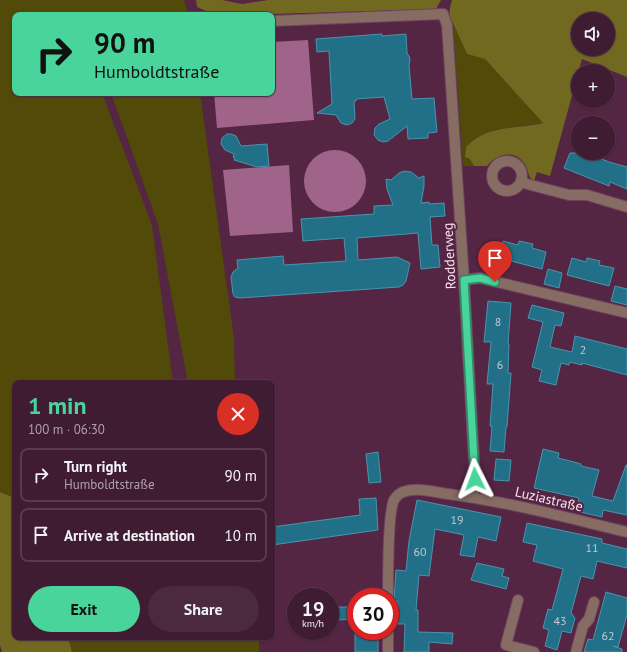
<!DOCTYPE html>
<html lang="en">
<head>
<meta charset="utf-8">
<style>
	:root { --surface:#401c33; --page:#4b293f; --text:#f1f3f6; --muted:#aea1ac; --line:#593a4e; --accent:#49d49c }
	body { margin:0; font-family:"PT Sans",sans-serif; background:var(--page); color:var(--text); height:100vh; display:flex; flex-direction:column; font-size:15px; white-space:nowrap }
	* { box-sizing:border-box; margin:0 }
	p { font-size:13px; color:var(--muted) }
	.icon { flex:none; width:22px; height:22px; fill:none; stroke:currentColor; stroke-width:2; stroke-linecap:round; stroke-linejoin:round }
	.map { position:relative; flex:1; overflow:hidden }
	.panel { position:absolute; left:12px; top:380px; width:263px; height:260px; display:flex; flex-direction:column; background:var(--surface); border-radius:8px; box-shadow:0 1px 3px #0004,0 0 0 1px var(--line) }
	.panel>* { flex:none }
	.hud { position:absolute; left:12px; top:12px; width:263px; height:84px; border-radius:8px; box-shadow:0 1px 3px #0004,0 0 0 1px var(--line); background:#49d49c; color:#111; overflow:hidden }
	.controls { position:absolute; left:571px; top:12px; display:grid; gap:8px }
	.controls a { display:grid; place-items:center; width:44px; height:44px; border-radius:50%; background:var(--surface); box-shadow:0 1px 3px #0004,0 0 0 1px var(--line); font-size:20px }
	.speed { position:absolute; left:287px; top:588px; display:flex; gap:8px; font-size:20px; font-weight:700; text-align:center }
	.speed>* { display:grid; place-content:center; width:52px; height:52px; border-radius:50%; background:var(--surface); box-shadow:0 1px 3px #0004,0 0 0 1px var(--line); line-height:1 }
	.speed small { font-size:10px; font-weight:400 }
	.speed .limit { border:6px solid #d22; background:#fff; color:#111 }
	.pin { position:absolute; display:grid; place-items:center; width:34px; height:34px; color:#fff; margin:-41px -17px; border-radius:50% 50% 50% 0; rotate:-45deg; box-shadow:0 0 4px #0007 }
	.pin .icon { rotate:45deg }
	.me { position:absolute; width:44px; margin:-22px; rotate:357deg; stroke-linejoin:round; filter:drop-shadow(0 0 3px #0008) }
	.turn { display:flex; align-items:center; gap:14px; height:84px; padding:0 16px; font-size:18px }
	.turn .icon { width:52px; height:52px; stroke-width:2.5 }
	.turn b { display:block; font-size:28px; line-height:34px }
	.round { display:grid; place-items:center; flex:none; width:42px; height:42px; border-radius:21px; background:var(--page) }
	.overview { display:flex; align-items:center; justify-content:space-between; height:68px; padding:0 16px }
	h1 { font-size:24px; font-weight:700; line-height:30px; color:var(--accent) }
	.primary-button { display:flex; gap:8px; margin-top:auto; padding:8px 16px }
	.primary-button a { flex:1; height:46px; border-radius:24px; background:var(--accent); color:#111; font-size:16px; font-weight:700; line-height:46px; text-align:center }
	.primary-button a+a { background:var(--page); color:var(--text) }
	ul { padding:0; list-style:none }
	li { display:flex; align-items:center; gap:12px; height:54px; margin:0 8px 6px; padding:0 8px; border:2px solid var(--line); border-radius:8px }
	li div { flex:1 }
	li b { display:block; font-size:15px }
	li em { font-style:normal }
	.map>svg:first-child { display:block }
	.green { fill:#514a08 }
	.forest { fill:#726921; fill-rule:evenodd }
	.water { fill:#a06389 }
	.building { fill:#227088; stroke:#4a94ad }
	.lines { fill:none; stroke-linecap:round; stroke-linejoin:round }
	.minor-casing { stroke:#704360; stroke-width:12 }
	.minor { stroke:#866c62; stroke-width:10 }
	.route-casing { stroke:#2f8a65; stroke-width:10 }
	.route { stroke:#49d49c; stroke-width:7 }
	.labels { text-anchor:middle; stroke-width:4; stroke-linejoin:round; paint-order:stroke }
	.number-label { font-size:12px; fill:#c5c6d6 }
	.street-label { font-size:14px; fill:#fbe2f0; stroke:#552544 }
</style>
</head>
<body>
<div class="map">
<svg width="627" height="652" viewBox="0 0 627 652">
	<rect width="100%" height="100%" fill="#552544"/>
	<g class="green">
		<polygon points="0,0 184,0 189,15 15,15 15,93 102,93 152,225 173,383 15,383 15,498 0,492"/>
		<polygon points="453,23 467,54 485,59 543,123 495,130 466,147 465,156 470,159 474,166 463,166"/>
		<polygon points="111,93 200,93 234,338 235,383 188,383 158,224"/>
		<polygon points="68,637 259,637 259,652 72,652"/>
	</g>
	<g class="forest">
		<polygon points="196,0 222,0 242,4 268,0 441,0 436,9 240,15 213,14 197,7"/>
		<path d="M452,0H627V77L582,59L550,176L537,172L534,181C527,178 529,168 523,162C513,149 496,155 487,166H474L470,159L465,157L466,147C489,124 514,130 543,123L485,59L467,54L453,23C447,17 450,7 452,0ZM578,19H608V49H578Z"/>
		<polygon points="0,492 15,498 15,637 68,637 72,652 2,652 0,645"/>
	</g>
	<g class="water">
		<polygon points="308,40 314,120 217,128 214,93 272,93 272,42"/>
		<circle cx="335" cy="181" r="31"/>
		<polygon points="289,165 293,232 230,236 223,170"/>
	</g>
	<g class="building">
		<polygon points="382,34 382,36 406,34 407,53 410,58 409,66 412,99 434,98 437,132 428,133 428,138 408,139 407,126 388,141 383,142 378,140 374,135 375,128 379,124 390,119 384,97 356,99 356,101 354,101 355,119 352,123 347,125 341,123 336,115 317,113 332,104 329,51 317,52 316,39"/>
		<polygon points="227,134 231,134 236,136 241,146 267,144 269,166 257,167 234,160 235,158 233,157 234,154 225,150 221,144 222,138"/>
		<polygon points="570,153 588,153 609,162 627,167 627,189 610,182 609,186 564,168"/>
		<polygon points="404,171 411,172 419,178 424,176 424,186 421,203 429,202 429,204 444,203 445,216 430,217 432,245 438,245 440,267 421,269 418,233 357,238 358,260 397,257 410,263 406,281 403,285 399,287 240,298 235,297 233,294 231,277 233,272 238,268 237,260 283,256 284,265 346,261 344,238 303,241 301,219 374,214 374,206 393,205 387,189 386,179 391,180 399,173"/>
		<polygon points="503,241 518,245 519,241 533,244 532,248 546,252 542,269 499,258"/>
		<polygon points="572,258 586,262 587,258 600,261 599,265 614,268 609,286 567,275"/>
		<polygon points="548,269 562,273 559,288 544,284"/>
		<polygon points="615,286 627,289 627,305 611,301"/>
		<polygon points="488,301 511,303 508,344 509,344 508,373 511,373 507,427 506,427 504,452 490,451 492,426 490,426 493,384 487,384 491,342 484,342"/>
		<polygon points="532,305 564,313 561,326 555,325 550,347 572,352 575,336 627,349 627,375 582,363 582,365 570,362 569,365 561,363 556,385 539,381 542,370 532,367 543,322 528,318"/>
		<polygon points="543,449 559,453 558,458 574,462 581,464 581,466 599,470 592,496 613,501 626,465 627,465 627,515 603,510 602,517 576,511 579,498 534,488"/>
		<polygon points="378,452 381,482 369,483 366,454"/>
		<polygon points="496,459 511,460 509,481 494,480"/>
		<polygon points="376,498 378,530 272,545 272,527 360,515 359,499"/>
		<polygon points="417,500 501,517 496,541 478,537 474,557 460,555 464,535 435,529 429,576 419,575 416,610 418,610 418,632 453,633 452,644 429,642 429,652 404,652 405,624 398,624 398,601 394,600 396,570 406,571 409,541"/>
		<polygon points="527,523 602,539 602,543 627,549 627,568 597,561 593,579 581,576 571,613 575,618 571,633 562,631 557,650 545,646 549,630 543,628 548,609 552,610 563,569 533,561 537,545 523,542"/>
		<polygon points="477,563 504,569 502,576 509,578 506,589 471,580"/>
		<polygon points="606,592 627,598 627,615 618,647 613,646 622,649 622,652 584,652 588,639 593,640"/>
		<polygon points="337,607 356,607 356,619 337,620"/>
		<rect x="355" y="631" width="23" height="21"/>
	</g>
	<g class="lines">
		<defs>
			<g id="minor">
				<polyline points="272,21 443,14 447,25 464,280 475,479 473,497"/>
				<circle cx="507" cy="176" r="15"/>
				<polyline points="521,181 527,184 569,195 587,195 627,207"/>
				<polyline points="464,280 480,278 627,313"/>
				<path d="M388,597C388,580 388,511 394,500C396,497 400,493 403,492C417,487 434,492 448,494C509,502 568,518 627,532"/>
				<polyline points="518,600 506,645 534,652"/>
				<polyline points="388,652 388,631"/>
				<polyline points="576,652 583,626 589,619 594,602"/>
			</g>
		</defs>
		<use href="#minor" class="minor-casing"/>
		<use href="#minor" class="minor"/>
	</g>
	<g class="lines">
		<defs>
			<polyline id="route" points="475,479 464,280 480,278 495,282"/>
		</defs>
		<use href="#route" class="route-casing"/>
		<use href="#route" class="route"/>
	</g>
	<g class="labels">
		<g class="number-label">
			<text x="498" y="326">8</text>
			<text x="583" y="354">2</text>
			<text x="500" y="369">6</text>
			<text x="457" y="524">19</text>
			<text x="592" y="552">11</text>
			<text x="420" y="556">60</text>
			<text x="560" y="625">43</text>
			<text x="608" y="640">62</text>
		</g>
		<g class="street-label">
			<text transform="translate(449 256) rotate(-93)" y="5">Rodderweg</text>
			<text transform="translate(549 499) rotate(13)" y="5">Luziastraße</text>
		</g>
	</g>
</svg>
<div class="controls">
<a><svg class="icon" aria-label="sound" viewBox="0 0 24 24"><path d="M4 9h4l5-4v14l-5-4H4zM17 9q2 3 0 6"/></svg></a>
<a>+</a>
<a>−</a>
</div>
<div class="speed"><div>19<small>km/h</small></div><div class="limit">30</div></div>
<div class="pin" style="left:495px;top:282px;background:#d93025"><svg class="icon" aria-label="arrive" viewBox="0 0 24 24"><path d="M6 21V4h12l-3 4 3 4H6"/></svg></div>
<svg class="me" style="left:475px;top:479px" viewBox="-20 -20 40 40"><path d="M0-17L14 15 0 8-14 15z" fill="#49d49c" stroke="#fff" stroke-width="4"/></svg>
<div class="hud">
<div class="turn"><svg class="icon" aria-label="right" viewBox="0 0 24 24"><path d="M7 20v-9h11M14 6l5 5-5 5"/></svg><div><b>90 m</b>Humboldtstraße</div></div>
</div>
<section class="panel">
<div class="overview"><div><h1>1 min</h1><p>100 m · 06:30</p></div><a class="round" style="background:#d93025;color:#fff"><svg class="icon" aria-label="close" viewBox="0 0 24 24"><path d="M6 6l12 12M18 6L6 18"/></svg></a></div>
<ul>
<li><svg class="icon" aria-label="right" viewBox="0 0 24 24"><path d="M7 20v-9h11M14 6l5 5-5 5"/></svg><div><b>Turn right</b><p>Humboldtstraße</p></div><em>90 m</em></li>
<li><svg class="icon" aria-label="arrive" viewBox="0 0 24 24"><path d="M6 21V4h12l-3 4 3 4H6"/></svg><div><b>Arrive at destination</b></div><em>10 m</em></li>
</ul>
<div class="primary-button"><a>Exit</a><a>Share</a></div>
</section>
</div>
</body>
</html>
